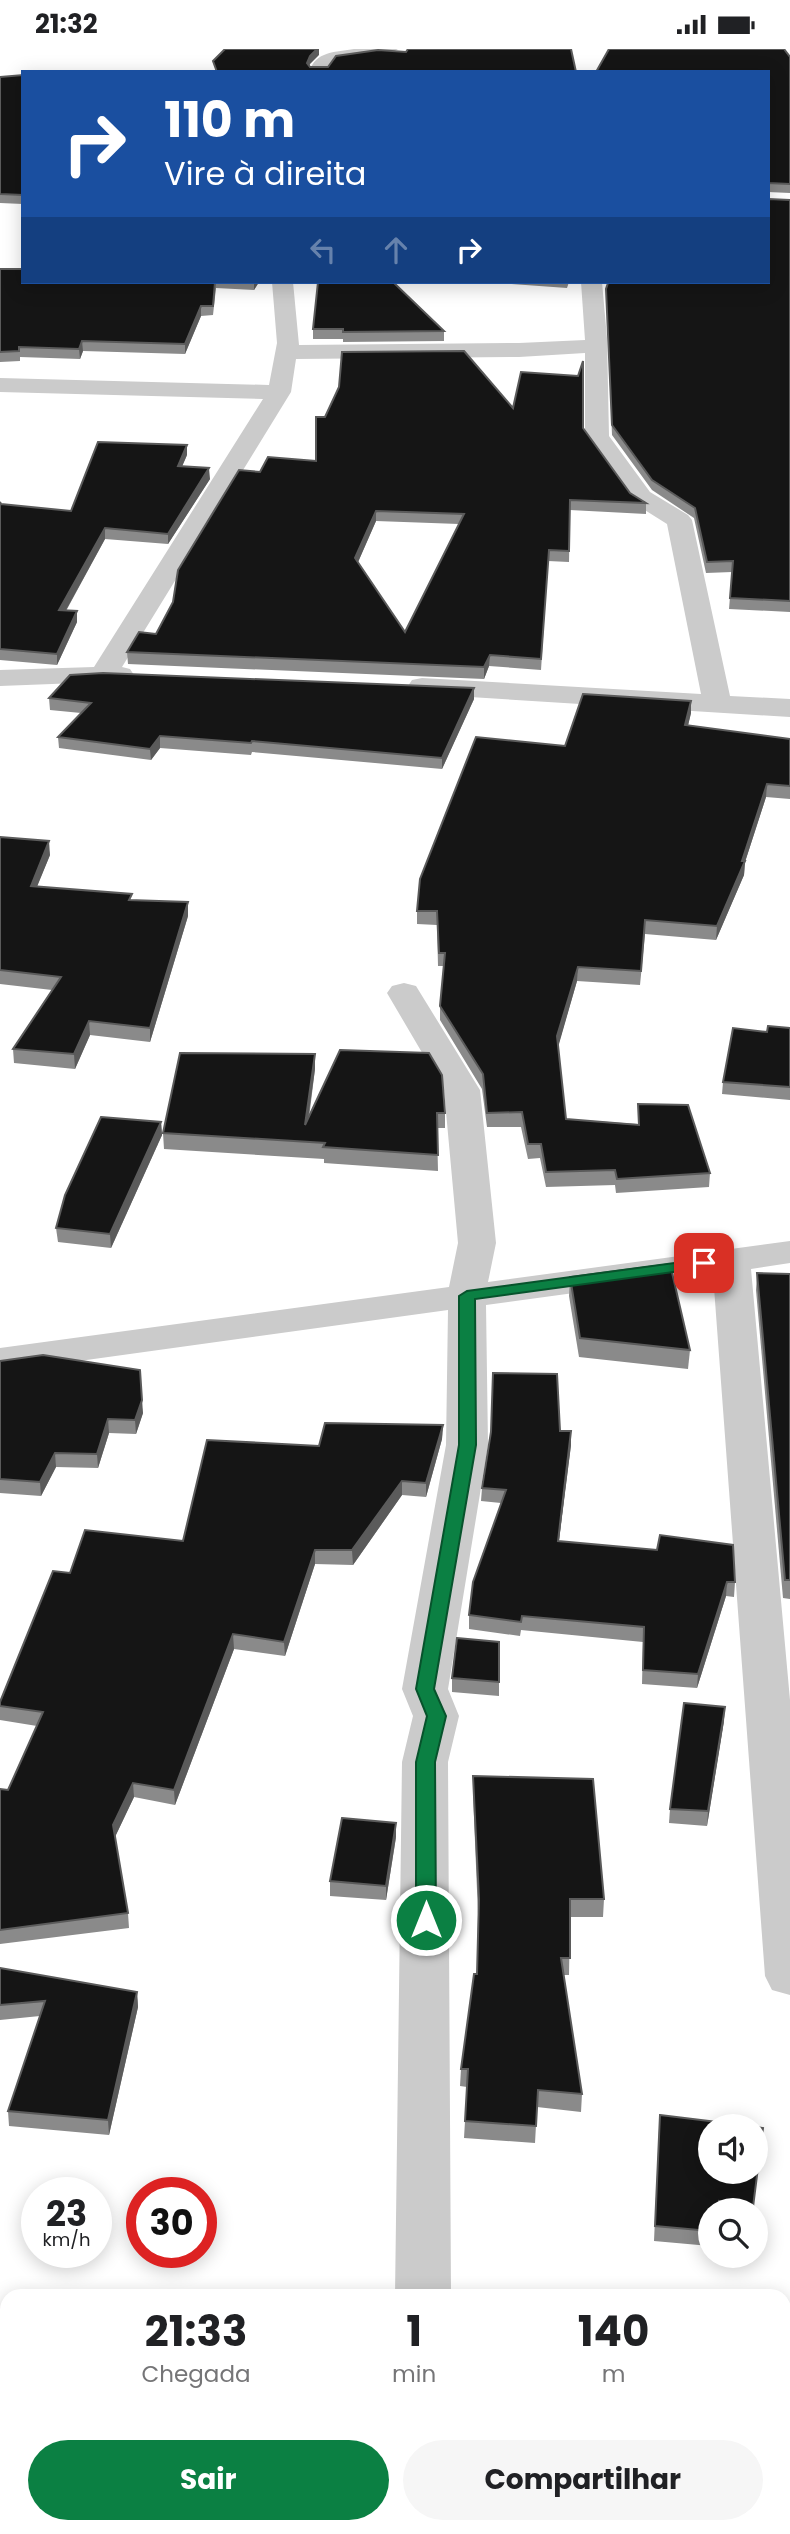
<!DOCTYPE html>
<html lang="pt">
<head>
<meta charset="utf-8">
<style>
	:root { --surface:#fff; --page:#f6f6f6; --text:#202124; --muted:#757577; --accent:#0b8043 }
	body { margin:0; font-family:Poppins,sans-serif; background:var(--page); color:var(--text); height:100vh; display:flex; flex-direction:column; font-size:26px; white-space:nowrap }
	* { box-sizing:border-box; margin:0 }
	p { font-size:23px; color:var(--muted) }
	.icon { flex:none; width:38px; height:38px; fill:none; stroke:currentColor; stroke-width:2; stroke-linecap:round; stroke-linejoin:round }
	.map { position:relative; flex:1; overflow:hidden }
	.side { position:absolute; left:0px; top:2240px; width:791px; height:245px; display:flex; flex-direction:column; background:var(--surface); border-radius:21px 21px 0 0; box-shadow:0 4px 18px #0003 }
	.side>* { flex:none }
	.guide { position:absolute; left:21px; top:21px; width:749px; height:214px; border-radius:0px; box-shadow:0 4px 18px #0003; background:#1a4fa0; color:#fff; overflow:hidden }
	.buttons { position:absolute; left:698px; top:2065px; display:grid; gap:14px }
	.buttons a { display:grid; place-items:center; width:70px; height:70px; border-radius:50%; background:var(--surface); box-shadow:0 4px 18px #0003; font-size:35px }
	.speed { position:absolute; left:21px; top:2128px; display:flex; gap:14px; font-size:35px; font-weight:700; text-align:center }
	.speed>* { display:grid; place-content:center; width:91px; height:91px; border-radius:50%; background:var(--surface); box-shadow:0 4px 18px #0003; line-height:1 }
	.speed small { font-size:18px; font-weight:400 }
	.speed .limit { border:10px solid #d22; background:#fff; color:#111 }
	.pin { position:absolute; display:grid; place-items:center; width:60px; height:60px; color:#fff; margin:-30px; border-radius:14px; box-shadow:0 4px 10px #0006 }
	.me { position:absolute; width:77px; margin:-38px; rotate:0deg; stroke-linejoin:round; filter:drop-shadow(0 0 5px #0008) }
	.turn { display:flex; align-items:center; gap:24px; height:147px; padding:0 28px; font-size:32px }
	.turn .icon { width:91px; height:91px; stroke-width:2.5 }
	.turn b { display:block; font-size:49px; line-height:60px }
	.lanes { display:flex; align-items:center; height:66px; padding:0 28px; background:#0003; justify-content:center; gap:35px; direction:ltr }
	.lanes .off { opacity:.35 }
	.eta { display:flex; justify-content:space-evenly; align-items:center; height:119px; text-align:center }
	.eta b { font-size:42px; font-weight:700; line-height:49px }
	.cta { display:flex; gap:14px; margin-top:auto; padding:14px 28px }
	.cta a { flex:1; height:80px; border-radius:42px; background:var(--accent); color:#fff; font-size:28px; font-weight:700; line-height:80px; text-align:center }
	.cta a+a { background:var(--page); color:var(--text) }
	.status { display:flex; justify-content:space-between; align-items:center; height:49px; padding:0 35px; background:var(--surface); direction:ltr }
	.status svg { height:19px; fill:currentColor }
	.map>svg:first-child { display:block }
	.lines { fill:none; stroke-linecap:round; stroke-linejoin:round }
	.minor { fill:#cbcbcb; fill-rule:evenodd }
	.wall { fill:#8a8a8a; fill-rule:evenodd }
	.shaded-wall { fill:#5b5b5b }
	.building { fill:#151515; stroke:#5b5b5b; stroke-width:2; fill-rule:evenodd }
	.route { fill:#0b8043; stroke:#07532c; stroke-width:2 }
</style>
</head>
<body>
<div class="status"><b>21:32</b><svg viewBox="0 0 49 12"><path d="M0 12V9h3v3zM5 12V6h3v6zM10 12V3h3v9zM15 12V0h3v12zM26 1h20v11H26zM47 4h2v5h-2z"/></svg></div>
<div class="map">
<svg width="790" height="2485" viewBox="0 0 790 2485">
	<rect width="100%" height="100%" fill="#fff"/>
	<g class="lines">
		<g class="minor">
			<path d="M354,0H398L389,5L334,13L328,23H310C314,2 337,3 354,0Z"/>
			<polygon points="272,233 293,233 299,296 519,294 585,291 581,233 602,233 607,289 609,387 650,443 688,466 692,471 730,647 790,650 790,668 422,645 412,643 408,637 412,631 422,629 701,645 667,475 632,453 585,387 585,304 519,308 296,310 291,343 122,618 130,620 134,626 130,632 0,637 0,621 94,618 263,350 0,343 0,329 269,336 277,294"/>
			<polygon points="404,934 416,937 480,1041 496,1194 488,1233 790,1192 790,1214 751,1220 790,1651 790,1946 772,1941 765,1927 713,1225 486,1256 488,1396 448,1640 459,1667 448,1713 451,2247 395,2247 402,1713 413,1667 402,1640 446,1396 448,1261 0,1323 0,1299 449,1238 458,1194 444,1041 387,944 392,937"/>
		</g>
	</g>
	<g class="wall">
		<polygon points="790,8 790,144 768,143 768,23"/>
		<polygon points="23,26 23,155 0,154 0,28"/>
		<polygon points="790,151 790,563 729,560 732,523 706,524 694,469 652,441 612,386 606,240 655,234"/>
		<polygon points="0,220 23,233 259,233 254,241 216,239 213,266 201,267 185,305 83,302 80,310 20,308 20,312 0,313"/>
		<polygon points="318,233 431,233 393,233 444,282 444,292 343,293 343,290 313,290 313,280"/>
		<polygon points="485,233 569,233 567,239"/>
		<path d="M513,359L583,379L630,444L646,454V465L570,461L569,513L548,512L541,621L489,617L484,630L128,615L127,603L156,585L260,423L316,412ZM376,472L459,475L405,583L358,513Z"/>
		<polygon points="187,406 182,417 210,430 168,495 105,490 66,562 77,573 57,616 0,611 0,453 1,455 71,462"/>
		<polygon points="474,639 474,650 442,720 252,703 251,706 160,699 151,711 59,699 58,688 81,664 50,661 49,649"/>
		<polygon points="691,652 691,664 688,676 790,690 790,750 766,748 745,813 744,826 716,891 645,885 640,936 577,932 558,997 566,1070 638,1075 638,1055 710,1124 709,1138 616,1144 615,1136 546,1138 540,1109 528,1110 521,1078 487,1078 482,1040 440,971 440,957 444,917 438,917 437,876 417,875 417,862 565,697"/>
		<polygon points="0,788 50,806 37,837 132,851 188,853 188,867 150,993 90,986 75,1020 14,1014 13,1000 52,941 0,935"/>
		<polygon points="790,979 790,1051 722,1045 723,1033 767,983"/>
		<polygon points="315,1020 309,1069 445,1064 445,1079 437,1079 438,1122 324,1114 324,1110 164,1100 163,1084"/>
		<polygon points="161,1073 162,1086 111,1199 58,1193 56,1179"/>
		<polygon points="757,1224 790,1225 790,1550 783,1549 756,1241"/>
		<polygon points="570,1228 690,1301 688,1320 579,1308 569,1247"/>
		<polygon points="0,1312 143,1364 136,1385 109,1384 98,1419 56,1418 41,1447 0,1444"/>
		<polygon points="443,1376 442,1390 426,1448 402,1446 353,1516 315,1515 285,1607 234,1600 175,1756 134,1748 115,1788 128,1864 129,1879 0,1895 0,1740 8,1741 37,1677 0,1671 0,1657 70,1524 183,1492 319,1397"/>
		<polygon points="560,1382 571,1396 559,1492 735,1533 734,1548 726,1547 697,1639 642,1635 643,1593 521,1581 520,1587 469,1580 469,1566 501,1454 481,1452 482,1439"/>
		<polygon points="452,1629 499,1633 499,1647 452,1643"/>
		<polygon points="724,1672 707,1777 669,1774 670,1760"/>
		<polygon points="473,1727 604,1850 603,1868 570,1868 569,1926 563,1926 582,2045 581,2063 537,2058 535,2094 464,2089 467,2038 460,2037 461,2020 477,1925 478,1866 473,1744"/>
		<polygon points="396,1788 386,1851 330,1847 330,1832"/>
		<polygon points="0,1919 137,1943 138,1958 109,2086 9,2077 8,2062 40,1967 0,1971"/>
		<polygon points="659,2080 756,2123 753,2161 710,2161 710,2197 654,2192"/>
	</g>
	<g class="shaded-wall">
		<polygon points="317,0 319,0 319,6 310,15 308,22 307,14 310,7"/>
		<polygon points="254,233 259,233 254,241"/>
		<polygon points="201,257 201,267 185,305 185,295"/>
		<polygon points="82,292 83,302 80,310 79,300"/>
		<polygon points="187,396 187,406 178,427 178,417"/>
		<polygon points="209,419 210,430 168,495 168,485"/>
		<polygon points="376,462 376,472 355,520 355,509"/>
		<polygon points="105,479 105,490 60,572 59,561"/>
		<polygon points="77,562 77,573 57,616 57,605"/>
		<polygon points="490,606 489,617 484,630 484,618"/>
		<polygon points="474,639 474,650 442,720 442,709"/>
		<polygon points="691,652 691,664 685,689 685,676"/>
		<polygon points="160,687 160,699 151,711 150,700"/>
		<polygon points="767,735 766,748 745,813 744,826 716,891 717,877 742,812"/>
		<polygon points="49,792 50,806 32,850 31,837"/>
		<polygon points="188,853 188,867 150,993 150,979"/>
		<polygon points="578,918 577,932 557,1002 557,987"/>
		<polygon points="89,972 90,986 75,1020 74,1005"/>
		<polygon points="315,1005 315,1020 305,1092 305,1076"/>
		<polygon points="161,1073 162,1086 111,1199 110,1185"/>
		<polygon points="140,1321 143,1364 136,1385 135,1371"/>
		<polygon points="108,1370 109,1384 98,1419 97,1405"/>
		<polygon points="443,1376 442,1390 426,1448 426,1434"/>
		<polygon points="571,1382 571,1396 557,1506 558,1492"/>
		<polygon points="55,1404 56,1418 41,1447 40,1433"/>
		<polygon points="402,1432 402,1446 353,1516 352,1501"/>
		<polygon points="315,1501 315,1515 285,1607 284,1593"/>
		<polygon points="727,1533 726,1547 697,1639 698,1625"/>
		<polygon points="233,1585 234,1600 175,1756 174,1741"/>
		<polygon points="725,1658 724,1672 707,1777 708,1762"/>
		<polygon points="133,1734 134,1748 114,1790 113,1776"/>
		<polygon points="396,1774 396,1788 386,1851 386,1837"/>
		<polygon points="137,1943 138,1958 109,2086 108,2071"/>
	</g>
	<g class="building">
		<polygon points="225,0 317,0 310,7 307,14 310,18 328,18 336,7 378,1 406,3 408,0 571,0 576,23 217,23 213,12"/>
		<polygon points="609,0 784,0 790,8 790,135 768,134 768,23 596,23"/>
		<polygon points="23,26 23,146 0,145 0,28"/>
		<polygon points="768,150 790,151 790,552 730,549 733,512 707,513 695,459 652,431 612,376 606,240 608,234 655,234 656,233 768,233"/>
		<polygon points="0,220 23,220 23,233 215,233 213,257 201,257 185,295 82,292 79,300 19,298 19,302 0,303"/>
		<polygon points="318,233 393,233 444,282 343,283 343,280 313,280"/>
		<path d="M464,302L513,359L521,323L578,327L583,312V379L630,444L646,454L570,451L569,502L549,501L541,610L490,606L484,618L127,603L139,583L156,585L173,553L178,521L239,421L260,423L268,408L316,412V368H325L339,338L342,303ZM376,462L464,465L405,583L355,509Z"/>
		<polygon points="98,393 187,396 178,417 209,419 168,485 105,479 59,561 77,562 57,605 0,600 0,453 1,455 71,462"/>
		<polygon points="103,624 474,639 442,709 252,692 251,694 160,687 150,700 58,688 91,654 49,649 70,626"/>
		<polygon points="583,645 691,652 685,676 790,690 790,737 767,735 742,812 745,812 717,877 645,871 641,922 578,918 557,987 566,1070 639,1076 638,1055 688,1056 710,1124 617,1130 615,1121 546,1123 541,1095 528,1095 522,1063 487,1064 483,1025 440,957 445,904 439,904 437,862 417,862 420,830 476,688 565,697"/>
		<polygon points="0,788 49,792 31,837 132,845 129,851 188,853 150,979 89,972 74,1005 13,1000 61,928 0,921"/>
		<polygon points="768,977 790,979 790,1038 723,1033 733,979 767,983"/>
		<polygon points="340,1001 429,1004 442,1026 445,1064 437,1064 438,1106 323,1098 325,1094 163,1084 180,1004 315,1005 305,1076"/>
		<polygon points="101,1068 161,1073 110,1185 56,1179 65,1146"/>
		<polygon points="670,1215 690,1301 580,1289 570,1228"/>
		<polygon points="757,1224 790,1225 790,1531 785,1531"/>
		<polygon points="43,1306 140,1321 142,1351 135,1371 108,1370 97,1405 55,1404 40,1433 0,1430 0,1312"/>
		<polygon points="493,1324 557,1325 560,1382 571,1382 558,1492 657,1501 660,1486 733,1496 735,1533 727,1533 698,1625 643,1621 644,1578 522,1567 521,1573 469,1566 473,1533 506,1441 482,1439 491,1383"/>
		<polygon points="325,1374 443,1376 426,1434 402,1432 352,1501 315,1501 284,1593 233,1585 174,1741 133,1734 113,1776 128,1864 0,1881 0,1740 8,1741 43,1663 0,1657 0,1653 53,1522 70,1524 85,1481 183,1492 207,1391 319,1397"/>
		<polygon points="457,1589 499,1593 499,1633 452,1629"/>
		<polygon points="684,1654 725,1658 708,1762 670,1760"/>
		<polygon points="473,1727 593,1730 604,1850 570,1850 570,1909 561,1909 582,2045 538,2041 536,2077 465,2072 468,2020 461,2020 474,1925 477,1925 479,1850"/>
		<polygon points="342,1769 396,1774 386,1837 330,1832"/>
		<polygon points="0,1919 137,1943 108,2071 8,2062 45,1952 0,1956"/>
		<polygon points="660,2066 750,2077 710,2077 710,2123 756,2123 756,2078 763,2079 753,2158 719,2152 718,2161 710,2161 710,2182 655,2177"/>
		<polygon points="6,2265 7,2265 7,2478 784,2478 784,2454 790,2454 790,2485 30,2485 24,2483 23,2485 0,2485 0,2282 2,2283 6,2281"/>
		<rect x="784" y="2423" width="2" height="19"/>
	</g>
	<polygon class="route" points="704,1210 712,1214 710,1218 475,1250 476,1396 434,1640 446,1667 435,1713 436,1871 433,1877 426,1879 419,1877 416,1871 416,1713 427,1667 416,1640 459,1396 459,1247 467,1242"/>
</svg>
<div class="buttons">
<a><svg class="icon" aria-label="sound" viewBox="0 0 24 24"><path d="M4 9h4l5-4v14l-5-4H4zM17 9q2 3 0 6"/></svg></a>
<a><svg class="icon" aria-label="search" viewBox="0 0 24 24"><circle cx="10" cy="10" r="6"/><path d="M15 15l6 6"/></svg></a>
</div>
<div class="speed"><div>23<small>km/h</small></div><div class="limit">30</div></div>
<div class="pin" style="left:704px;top:1214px;background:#d93025"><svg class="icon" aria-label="arrive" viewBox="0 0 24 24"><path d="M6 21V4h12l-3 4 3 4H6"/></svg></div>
<svg class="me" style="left:426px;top:1871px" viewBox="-20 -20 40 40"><circle r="17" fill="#0b8043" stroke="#fff" stroke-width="3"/><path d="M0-11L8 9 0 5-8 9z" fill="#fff"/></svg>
<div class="guide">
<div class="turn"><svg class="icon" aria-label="right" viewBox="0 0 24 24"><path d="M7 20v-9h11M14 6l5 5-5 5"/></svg><div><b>110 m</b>Vire à direita</div></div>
<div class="lanes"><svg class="icon off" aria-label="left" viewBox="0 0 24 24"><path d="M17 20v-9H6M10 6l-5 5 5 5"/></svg><svg class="icon off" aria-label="ahead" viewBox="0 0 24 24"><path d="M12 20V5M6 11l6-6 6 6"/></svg><svg class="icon" aria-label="right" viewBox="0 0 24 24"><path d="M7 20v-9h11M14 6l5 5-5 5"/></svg></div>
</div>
<section class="side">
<div class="eta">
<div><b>21:33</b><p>Chegada</p></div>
<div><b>1</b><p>min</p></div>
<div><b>140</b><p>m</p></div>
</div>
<div class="cta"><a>Sair</a><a>Compartilhar</a></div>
</section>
</div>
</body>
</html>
